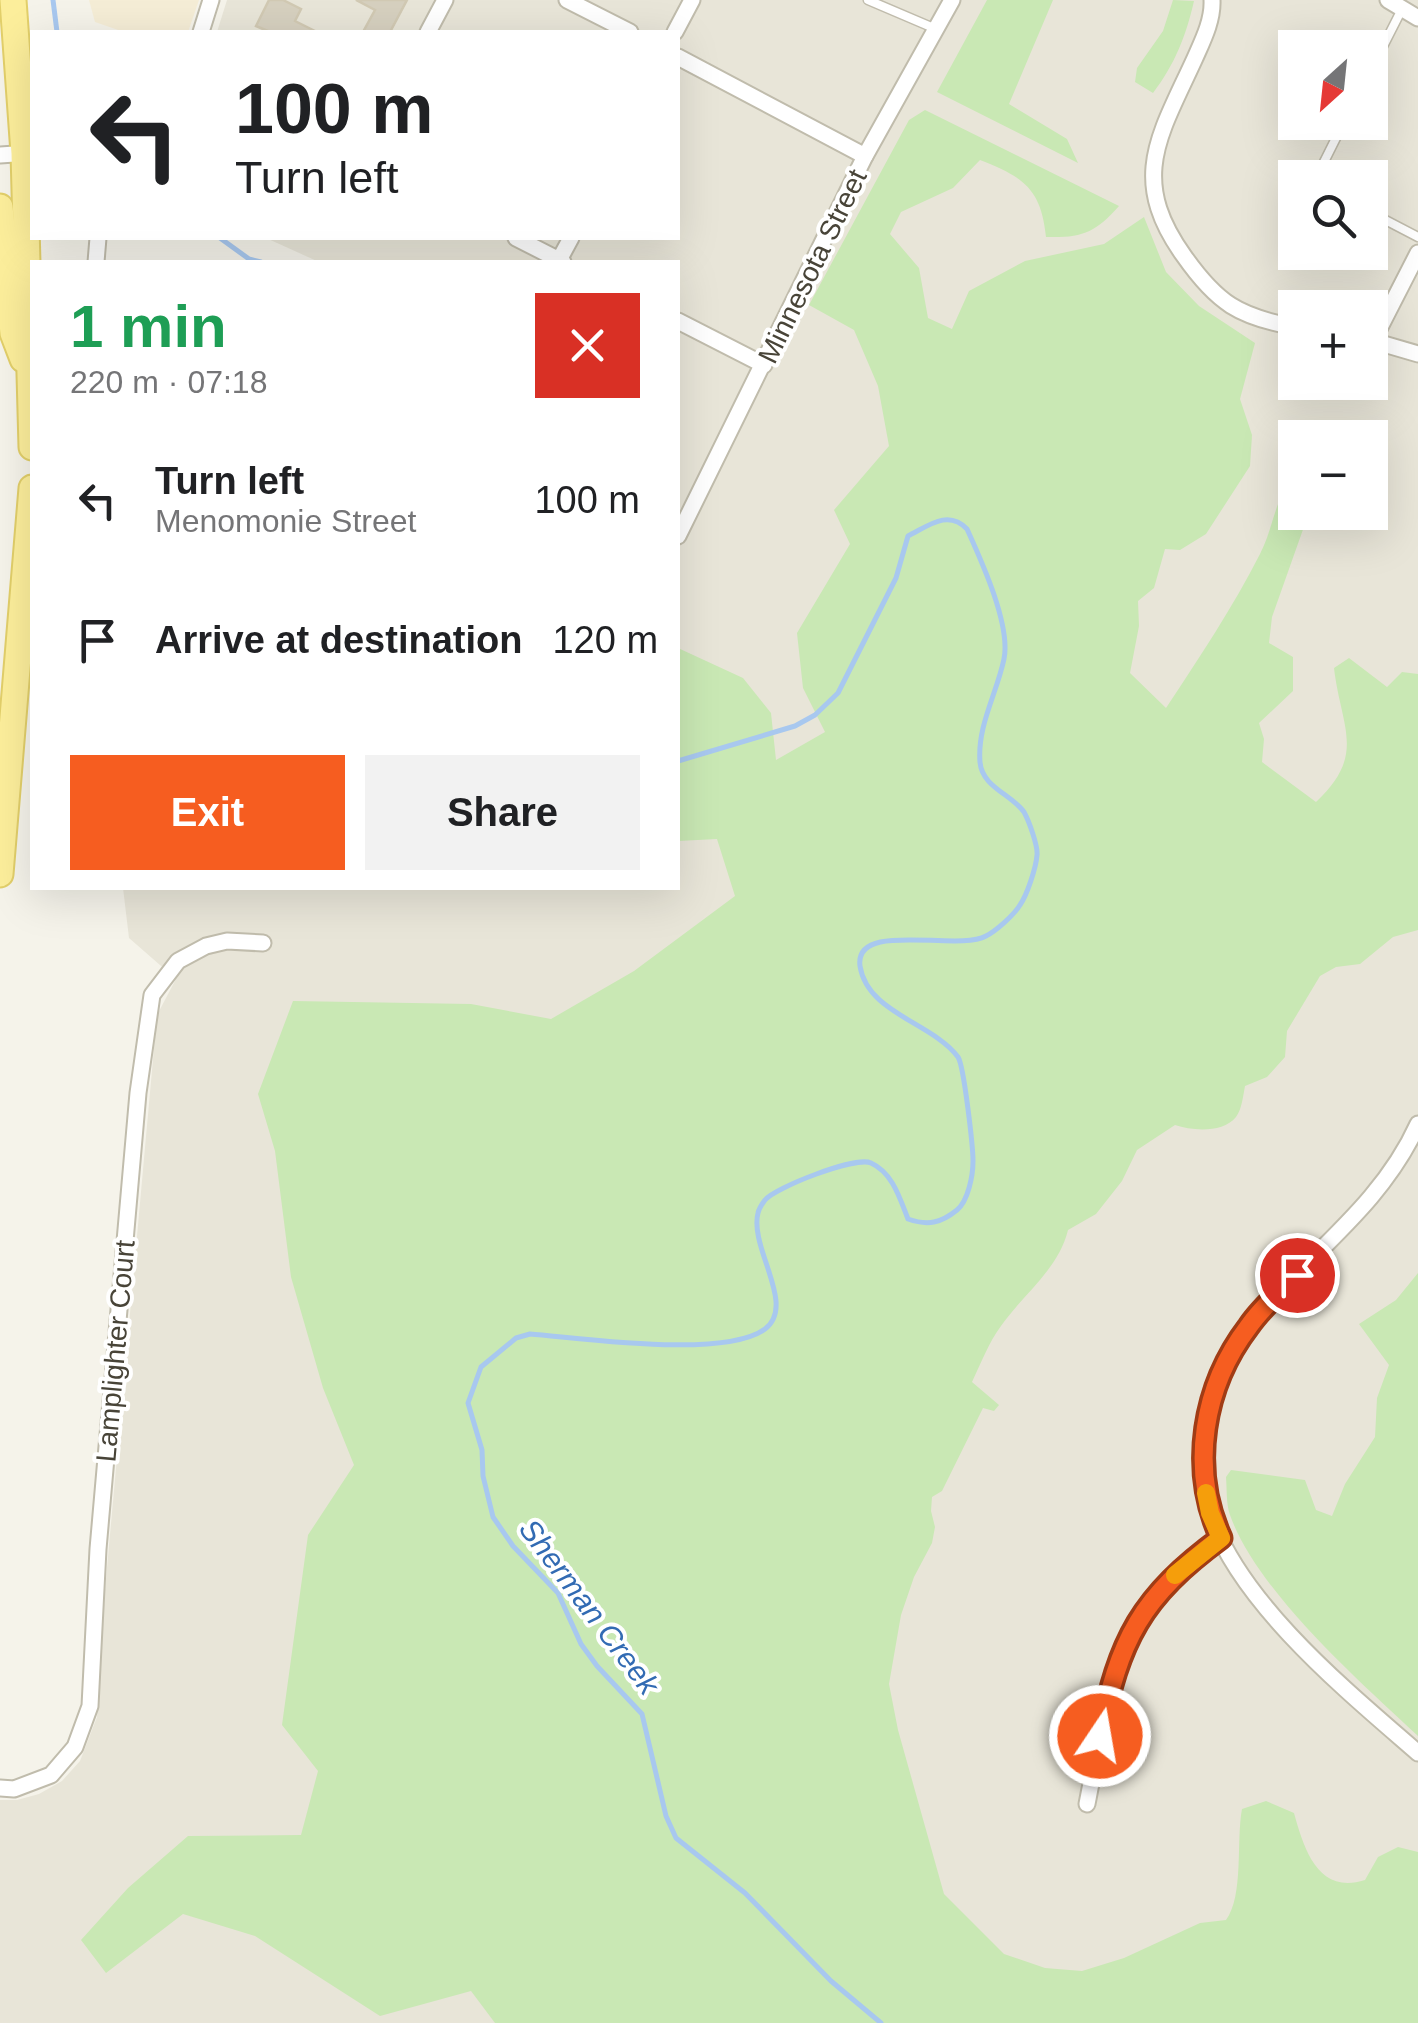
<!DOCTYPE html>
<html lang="en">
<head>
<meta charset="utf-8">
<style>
	:root { --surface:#fff; --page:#f2f2f2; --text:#202124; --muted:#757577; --accent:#f65d20 }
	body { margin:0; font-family:Helvetica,sans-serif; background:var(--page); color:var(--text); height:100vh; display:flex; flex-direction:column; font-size:38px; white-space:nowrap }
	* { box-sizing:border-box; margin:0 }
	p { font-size:32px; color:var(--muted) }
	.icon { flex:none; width:55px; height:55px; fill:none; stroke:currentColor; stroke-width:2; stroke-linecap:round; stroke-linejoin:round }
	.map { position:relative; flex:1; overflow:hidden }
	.sheet { position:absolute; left:30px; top:260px; width:650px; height:630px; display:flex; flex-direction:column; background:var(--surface); border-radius:0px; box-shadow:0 10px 40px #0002 }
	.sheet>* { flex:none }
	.banner { position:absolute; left:30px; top:30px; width:650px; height:210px; border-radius:0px; box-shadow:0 10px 40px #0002; background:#fff; color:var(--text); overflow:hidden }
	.needle { width:65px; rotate:207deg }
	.controls { position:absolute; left:1278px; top:30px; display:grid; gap:20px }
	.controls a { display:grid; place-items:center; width:110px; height:110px; border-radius:0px; background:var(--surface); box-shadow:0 10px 40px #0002; font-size:50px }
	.pin { position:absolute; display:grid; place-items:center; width:85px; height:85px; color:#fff; margin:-42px; border:5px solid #fff; border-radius:50%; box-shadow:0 2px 10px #0007 }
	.me { position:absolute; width:110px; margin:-55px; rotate:12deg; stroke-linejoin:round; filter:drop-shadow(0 0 8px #0008) }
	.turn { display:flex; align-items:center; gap:35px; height:210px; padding:0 40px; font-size:45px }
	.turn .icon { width:130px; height:130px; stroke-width:2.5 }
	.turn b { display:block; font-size:70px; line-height:85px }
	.round { display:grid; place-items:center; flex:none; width:105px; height:105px; border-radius:0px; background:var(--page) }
	.overview { display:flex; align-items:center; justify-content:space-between; height:170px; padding:0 40px }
	h1 { font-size:60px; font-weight:700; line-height:75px; color:#1e9e55 }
	.primary-button { display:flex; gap:20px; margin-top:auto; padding:20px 40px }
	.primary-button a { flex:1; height:115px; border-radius:0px; background:var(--accent); color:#fff; font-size:40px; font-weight:700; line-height:115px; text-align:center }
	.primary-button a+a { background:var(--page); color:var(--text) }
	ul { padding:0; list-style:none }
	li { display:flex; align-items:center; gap:30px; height:140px; padding:0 40px }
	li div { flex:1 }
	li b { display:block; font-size:38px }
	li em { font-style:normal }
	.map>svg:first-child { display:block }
	.residential { fill:#e8e5d8; fill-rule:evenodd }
	.commercial { fill:#f5edd6 }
	.green { fill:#c9e8b4 }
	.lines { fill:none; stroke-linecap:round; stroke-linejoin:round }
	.stream { stroke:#a8c8ef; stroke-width:5 }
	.building { fill:#d6d0bf; stroke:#d1c9b3; stroke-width:2.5 }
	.lane-casing { stroke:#c0bcac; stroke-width:11 }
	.street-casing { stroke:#c0bcac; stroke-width:19 }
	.primary-casing { stroke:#e2cf6a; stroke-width:29 }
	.lane { stroke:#fff; stroke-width:8 }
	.street { stroke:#fff; stroke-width:15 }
	.primary { stroke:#fcee9b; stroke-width:25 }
	.route-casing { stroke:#a03c15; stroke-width:25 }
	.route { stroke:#f65d20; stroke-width:18 }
	.slow { stroke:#f59e0b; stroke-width:18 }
	.labels { text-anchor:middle; stroke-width:8; stroke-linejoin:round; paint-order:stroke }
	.street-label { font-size:28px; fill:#484438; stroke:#fff }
	.water-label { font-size:30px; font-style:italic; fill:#326bb3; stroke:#fff }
</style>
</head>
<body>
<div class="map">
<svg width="1418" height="2023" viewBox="0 0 1418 2023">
	<rect width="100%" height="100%" fill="#f5f3ea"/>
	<path class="residential" d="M227,0H1418V2023H0V1800H17L39,1794L62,1781L80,1761L97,1717L105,1590L157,1015L176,979L129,938L123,888H678V262H319L266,238H678V32H217ZM1295,48H1370V122H1295ZM1295,178H1370V252H1295ZM1295,308H1370V382H1295ZM1295,438H1370V512H1295Z"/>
	<polygon class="commercial" points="89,0 199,0 188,32 124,32 95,22"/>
	<g class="green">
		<polygon points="987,0 1053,0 1009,104 1067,139 1078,163 937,92"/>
		<path d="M1173,0L1194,1C1186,36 1175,64 1153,93L1135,82L1137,68L1163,31Z"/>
		<path d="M925,110L1119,206C1095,233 1082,238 1046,237C1041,188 1023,177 980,160L953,188L901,212L890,234L919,268L928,318L952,329L969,291L1025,261L1104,244L1144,217L1166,272L1199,306L1255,343L1240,399L1252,435L1250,466L1206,534L1180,550L1165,549L1154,588L1138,601L1139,626L1130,673L1166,708C1199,658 1233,607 1260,554C1274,527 1274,498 1295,476V512L1307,513L1306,521L1272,617L1269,643L1293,657V691L1259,723L1264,739L1262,762L1316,802C1367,754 1341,728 1334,668L1349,658L1387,687L1402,672L1418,674V930L1393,937L1360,964L1336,967L1320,976L1287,1031L1285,1057L1267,1077L1245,1086C1243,1096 1242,1109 1236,1117C1223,1133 1193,1131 1175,1125L1137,1150L1122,1181L1096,1214L1068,1230C1058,1270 1024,1293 1001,1326C989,1342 981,1363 972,1382L999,1405L994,1411L983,1408L942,1491L932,1497L931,1511L935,1527L932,1543L914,1577L901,1615L889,1684L898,1730L944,1894L1004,1954L1045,1968L1082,1971L1124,1958L1200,1923L1226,1920C1244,1896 1236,1840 1242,1809L1266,1801L1294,1813C1304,1849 1318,1895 1365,1880L1378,1857L1398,1847L1418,1852V2023H495L471,1991L380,2016L255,1936L183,1914L106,1973L81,1940L128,1888L188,1836L301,1835L318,1771L282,1725L308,1535L354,1465L323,1388L291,1277L275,1151L258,1094L293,1001L471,1004L551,1019L634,971L735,896L717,839L678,841V648L743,678L771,713L776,760L825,732L803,688L797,633L850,544L834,510L889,446L878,386L854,330L809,305L909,120Z"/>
		<path d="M1418,1273V1736C1359,1681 1257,1591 1230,1515C1226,1504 1227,1489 1226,1477L1231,1470L1305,1480L1316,1510L1332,1516L1345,1484L1375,1437L1377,1398L1389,1365L1359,1324L1396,1300Z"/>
	</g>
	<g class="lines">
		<g class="stream">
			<polyline points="53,0 57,32"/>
			<polyline points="220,238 249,259 261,262"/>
			<path d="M678,761L795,726L815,715L838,693L896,578L908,536C928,526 948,509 967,529C981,560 1011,625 1004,659C997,693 977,726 980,762C982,787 1011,794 1024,812C1029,821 1038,846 1037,855C1036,868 1027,895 1020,905C1014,915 996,931 986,936C957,952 854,920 860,966C867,1013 933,1023 958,1057C964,1066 973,1147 973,1161C973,1176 968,1201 957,1210C941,1223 928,1226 908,1219C900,1199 893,1173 871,1163C856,1156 776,1187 765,1200C762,1204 759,1208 758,1213C749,1248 797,1305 765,1329C724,1359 582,1338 530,1334L516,1338L481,1367L468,1403L482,1450L483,1476L493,1517L513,1546L558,1593L581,1644L597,1666L642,1714L666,1816L676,1838L745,1893L831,1981L881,2023"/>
		</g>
	</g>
	<g class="building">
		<polygon points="269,0 283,0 301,9 295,21 317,32 270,32 256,26"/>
		<polygon points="356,0 407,0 390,32 363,32 375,10"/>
	</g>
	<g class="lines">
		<defs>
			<g id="lane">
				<polyline points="868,0 936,29"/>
				<polyline points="1370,72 1402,9"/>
				<polyline points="1316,178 1344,122"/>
				<polyline points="1370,212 1418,237"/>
			</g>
			<g id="street">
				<polyline points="567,0 630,32"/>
				<path d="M1212,0C1213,20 1203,40 1195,58C1160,135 1128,178 1184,256C1217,303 1239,317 1295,327"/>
				<polyline points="1388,0 1418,18"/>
				<polyline points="201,32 211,0"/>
				<polyline points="428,32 445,0"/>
				<polyline points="675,32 692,0"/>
				<polyline points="678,57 865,156"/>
				<polyline points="0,155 29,153"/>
				<polyline points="516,238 563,262"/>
				<polyline points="96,262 98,238"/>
				<polyline points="558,262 571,238"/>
				<polyline points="678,321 764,365"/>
				<polyline points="1370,340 1418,354"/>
				<polyline points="1373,341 1418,253"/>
				<polyline points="678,536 865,156 952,0"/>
				<path d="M1418,1124C1381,1206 1309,1254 1252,1321C1230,1347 1214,1383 1208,1417C1203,1449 1199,1482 1210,1514C1240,1604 1348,1692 1418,1753"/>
				<polyline points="0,1788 14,1789 51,1775 75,1747 90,1706 98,1549 138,1093 152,995 178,961 206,946 227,941 263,943"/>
				<path d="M1087,1804C1112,1678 1111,1620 1221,1538"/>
			</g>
			<g id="primary">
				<polyline points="13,0 24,153 32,447"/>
				<polyline points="0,207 13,333 23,359"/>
				<polyline points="0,874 32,488"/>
			</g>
		</defs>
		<use href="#lane" class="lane-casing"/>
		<use href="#street" class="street-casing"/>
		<use href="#primary" class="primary-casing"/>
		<use href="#lane" class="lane"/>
		<use href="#street" class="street"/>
		<use href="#primary" class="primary"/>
	</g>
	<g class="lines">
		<defs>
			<path id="route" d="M1100,1736C1119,1639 1141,1597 1221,1538C1189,1468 1203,1386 1249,1326C1262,1307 1281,1291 1297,1275"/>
		</defs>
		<use href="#route" class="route-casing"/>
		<use href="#route" class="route"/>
		<polyline class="slow" points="1175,1575 1221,1538 1210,1513 1206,1493"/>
	</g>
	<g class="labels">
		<g class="street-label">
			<text transform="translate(812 266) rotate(-64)" y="10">Minnesota Street</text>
			<text transform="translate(115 1351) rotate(-85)" y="10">Lamplighter Court</text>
		</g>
		<g class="water-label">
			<text transform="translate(589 1607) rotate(53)" y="10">Sherman Creek</text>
		</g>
	</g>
</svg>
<div class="controls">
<a><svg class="needle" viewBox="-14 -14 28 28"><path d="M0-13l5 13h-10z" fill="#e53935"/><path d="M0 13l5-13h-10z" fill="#757577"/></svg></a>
<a><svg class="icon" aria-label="search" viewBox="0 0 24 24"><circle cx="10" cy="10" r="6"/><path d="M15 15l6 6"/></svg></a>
<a>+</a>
<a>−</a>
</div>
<div class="pin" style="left:1297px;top:1275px;background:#d93025"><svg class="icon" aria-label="arrive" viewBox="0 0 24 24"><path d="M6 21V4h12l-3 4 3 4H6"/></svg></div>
<svg class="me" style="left:1100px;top:1736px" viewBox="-20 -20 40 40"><circle r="17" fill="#f65d20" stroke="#fff" stroke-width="3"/><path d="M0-11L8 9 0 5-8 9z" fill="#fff"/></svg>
<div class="banner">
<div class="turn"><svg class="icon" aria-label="left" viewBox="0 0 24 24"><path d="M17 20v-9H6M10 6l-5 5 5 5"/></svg><div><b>100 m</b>Turn left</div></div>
</div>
<section class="sheet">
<div class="overview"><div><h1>1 min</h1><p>220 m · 07:18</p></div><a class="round" style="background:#d93025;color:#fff"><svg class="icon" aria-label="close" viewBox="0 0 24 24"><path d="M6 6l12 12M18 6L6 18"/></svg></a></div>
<ul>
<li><svg class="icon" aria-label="left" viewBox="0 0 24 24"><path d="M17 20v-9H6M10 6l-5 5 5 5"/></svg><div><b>Turn left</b><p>Menomonie Street</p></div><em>100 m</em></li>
<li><svg class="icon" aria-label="arrive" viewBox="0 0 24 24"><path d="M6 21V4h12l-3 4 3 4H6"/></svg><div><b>Arrive at destination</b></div><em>120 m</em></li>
</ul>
<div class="primary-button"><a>Exit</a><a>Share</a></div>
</section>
</div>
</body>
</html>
